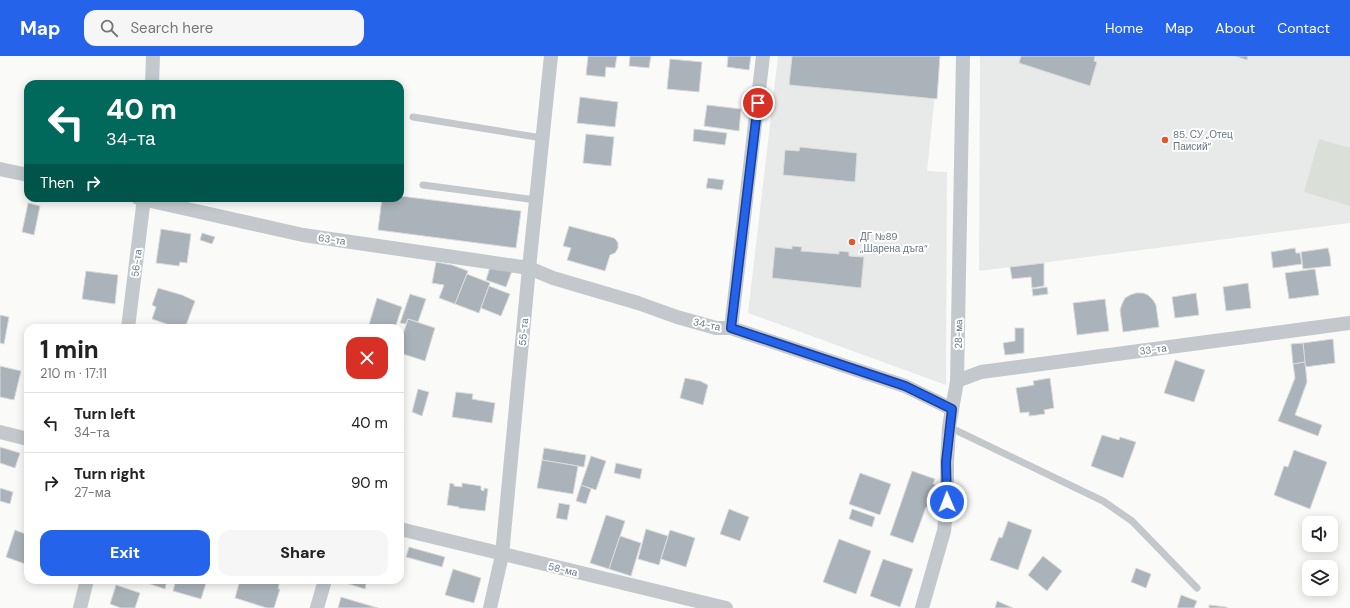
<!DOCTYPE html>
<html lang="en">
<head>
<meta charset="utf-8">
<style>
	:root { --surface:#fff; --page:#f6f6f6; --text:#222; --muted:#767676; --line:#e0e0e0; --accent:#2563eb }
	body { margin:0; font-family:"DM Sans",sans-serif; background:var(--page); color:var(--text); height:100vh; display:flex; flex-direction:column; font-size:15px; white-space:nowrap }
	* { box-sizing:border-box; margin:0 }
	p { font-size:13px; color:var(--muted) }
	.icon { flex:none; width:22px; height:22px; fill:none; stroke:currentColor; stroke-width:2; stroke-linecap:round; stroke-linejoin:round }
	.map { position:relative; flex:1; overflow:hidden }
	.panel { position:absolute; left:24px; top:268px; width:380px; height:260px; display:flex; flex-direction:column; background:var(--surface); border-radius:12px; box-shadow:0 2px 10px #0003 }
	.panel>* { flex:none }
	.guide { position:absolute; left:24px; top:24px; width:380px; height:122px; border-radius:12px; box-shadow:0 2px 10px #0003; background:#00695c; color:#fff; overflow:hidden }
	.controls { position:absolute; left:1302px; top:460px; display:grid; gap:8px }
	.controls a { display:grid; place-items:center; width:36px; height:36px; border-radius:8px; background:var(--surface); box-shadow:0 2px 10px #0003; font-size:20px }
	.pin { position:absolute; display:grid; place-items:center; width:34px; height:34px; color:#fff; margin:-17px; border:2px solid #fff; border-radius:50%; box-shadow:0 1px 4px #0007 }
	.me { position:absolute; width:44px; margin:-22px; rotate:359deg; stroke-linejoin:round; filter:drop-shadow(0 0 3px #0008) }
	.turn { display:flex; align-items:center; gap:14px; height:84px; padding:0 16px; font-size:18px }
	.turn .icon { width:52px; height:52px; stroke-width:2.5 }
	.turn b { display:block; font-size:28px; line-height:34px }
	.then { display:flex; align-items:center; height:38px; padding:0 16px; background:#0003; gap:8px; font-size:15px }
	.round { display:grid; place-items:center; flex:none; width:42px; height:42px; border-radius:12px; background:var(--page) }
	.headline { display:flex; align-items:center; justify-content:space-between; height:68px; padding:0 16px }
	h1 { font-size:24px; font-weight:800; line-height:30px }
	.primary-button { display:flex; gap:8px; margin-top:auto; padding:8px 16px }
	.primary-button a { flex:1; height:46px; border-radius:12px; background:var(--accent); color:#fff; font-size:16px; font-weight:800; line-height:46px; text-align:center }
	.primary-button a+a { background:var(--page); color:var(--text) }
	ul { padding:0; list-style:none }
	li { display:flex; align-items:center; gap:12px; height:60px; padding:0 16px; border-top:1px solid var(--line) }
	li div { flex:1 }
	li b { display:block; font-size:15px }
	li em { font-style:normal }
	header { display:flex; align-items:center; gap:24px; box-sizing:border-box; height:56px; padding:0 20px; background:var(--accent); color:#fff }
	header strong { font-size:19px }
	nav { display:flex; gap:22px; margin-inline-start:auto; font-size:14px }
	.search { width:280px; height:36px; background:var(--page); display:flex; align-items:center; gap:10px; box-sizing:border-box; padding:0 14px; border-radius:12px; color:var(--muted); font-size:15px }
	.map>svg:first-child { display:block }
	.built { fill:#e8e9e9 }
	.green { fill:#dadfd7 }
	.building { fill:#aab3b9; stroke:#dcdcda }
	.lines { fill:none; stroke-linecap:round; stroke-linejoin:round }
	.service { stroke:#c3c8cc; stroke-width:7 }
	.minor { stroke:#c3c8cc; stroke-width:14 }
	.route-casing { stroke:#184099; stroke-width:10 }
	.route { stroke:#2563eb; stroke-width:7 }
	.poi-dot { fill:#e4572e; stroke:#fff; stroke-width:1.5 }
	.labels { text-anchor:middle; stroke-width:4; stroke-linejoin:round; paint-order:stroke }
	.poi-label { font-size:10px; fill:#657683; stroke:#fff; text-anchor:start }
	.street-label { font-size:10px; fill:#657683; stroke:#fff }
</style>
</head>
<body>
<header>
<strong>Map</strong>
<div class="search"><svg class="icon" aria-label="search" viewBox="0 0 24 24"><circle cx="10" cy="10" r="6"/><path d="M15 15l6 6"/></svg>Search here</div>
<nav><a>Home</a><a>Map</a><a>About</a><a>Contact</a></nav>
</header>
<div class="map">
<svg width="1350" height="552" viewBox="0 0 1350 552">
	<rect width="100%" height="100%" fill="#fafaf8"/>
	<g class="built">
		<polygon points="778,0 939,0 927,115 947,116 946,329 748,257"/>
		<polygon points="980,0 1350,0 1350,167 979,215"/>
	</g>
	<polygon class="green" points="1319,83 1350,92 1350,150 1304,136"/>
	<g class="building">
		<polygon points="588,0 617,0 615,12 606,11 605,21 586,19"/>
		<polygon points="630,0 651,0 649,12 629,10"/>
		<polygon points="728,0 751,0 749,14 727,11"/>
		<polygon points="792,0 940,0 937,43 789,29"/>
		<polygon points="1021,0 1095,0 1094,5 1097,6 1090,30 1019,7"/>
		<polygon points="1234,0 1248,0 1247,4"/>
		<polygon points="670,3 702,6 699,36 667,33"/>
		<polygon points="580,41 618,46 615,71 577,67"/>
		<polygon points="707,49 741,53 739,75 704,70"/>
		<polygon points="694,73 727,77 725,89 693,85"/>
		<polygon points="586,78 614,81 611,110 583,107"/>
		<polygon points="800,91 857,97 855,126 783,119 785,94 799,95"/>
		<polygon points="708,122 724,124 722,134 706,132"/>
		<polygon points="400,140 521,155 516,192 378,174 382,142 400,142"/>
		<polygon points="28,147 40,150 34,179 22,176"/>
		<polygon points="569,170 614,182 616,184 618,187 618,192 615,197 610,199 605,215 567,204 571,192 563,190"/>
		<polygon points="161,173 191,178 187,207 180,206 179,210 156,207"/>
		<polygon points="202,177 215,181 212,188 200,184"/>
		<polygon points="792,190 802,191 801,195 839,198 839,195 849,196 849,200 864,201 861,232 772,222 775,191 792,193"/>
		<polygon points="1295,192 1296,197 1300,197 1302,208 1273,212 1271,196"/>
		<polygon points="1328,192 1330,200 1331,210 1303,213 1301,196"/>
		<polygon points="436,206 452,209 468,215 455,248 439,242 444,229 432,227"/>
		<polygon points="1044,207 1044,230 1032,232 1031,221 1012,223 1010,211"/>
		<polygon points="491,208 512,215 506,231 486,224"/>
		<polygon points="1315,213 1319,239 1289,243 1285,217"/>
		<polygon points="86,215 118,219 115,248 82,243"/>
		<polygon points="467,218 490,227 479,257 455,248"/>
		<polygon points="1248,227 1251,252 1226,255 1223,231"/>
		<polygon points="489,230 510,238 501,260 481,252"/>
		<polygon points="1047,231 1048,238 1033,240 1032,233"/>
		<polygon points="158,232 182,239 195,245 185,272 178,272 152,263 156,251 152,249"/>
		<polygon points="1136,237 1143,237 1148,239 1153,244 1156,249 1159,271 1123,276 1120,254 1122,248 1125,242 1130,239"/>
		<polygon points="1196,237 1199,259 1175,262 1172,241"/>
		<polygon points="410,238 426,243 418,266 408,263 406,268 400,267"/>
		<polygon points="377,242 402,251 395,272 368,272"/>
		<polygon points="1105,243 1109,275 1077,279 1073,247"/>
		<polygon points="0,259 9,261 4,288 0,287"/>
		<polygon points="408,263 435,272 425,305 400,297 400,288"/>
		<polygon points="1015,272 1024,272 1024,297 1005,299 1003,287 1015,285"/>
		<polygon points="1333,283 1335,307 1305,311 1303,287"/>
		<polygon points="1303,287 1305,306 1293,308 1291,288"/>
		<polygon points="1175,304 1205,314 1194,346 1164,337"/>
		<polygon points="1305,306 1307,326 1295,359 1322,369 1318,380 1278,365 1295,322 1293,308"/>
		<polygon points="0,310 21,315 14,344 0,341"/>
		<polygon points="685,322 700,325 708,329 703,349 680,342"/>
		<polygon points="1050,322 1054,352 1044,354 1045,358 1029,360 1029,356 1020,357 1016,332 1034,329 1033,325"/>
		<polygon points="418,333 429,336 422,360 412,356"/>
		<polygon points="456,336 473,338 472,343 495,347 492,367 452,361"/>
		<polygon points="400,373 404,374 400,388"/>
		<polygon points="1102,379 1119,384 1120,381 1136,386 1123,422 1091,410"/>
		<polygon points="0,391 20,397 15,412 0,407"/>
		<polygon points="544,392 586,399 584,411 542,404"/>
		<polygon points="1294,394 1327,406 1310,453 1274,439 1284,410 1288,411"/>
		<polygon points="591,400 606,405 596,434 581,429"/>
		<polygon points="542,404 578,410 573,438 537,432"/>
		<polygon points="616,407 642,413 640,423 614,417"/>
		<polygon points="912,415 935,423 933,428 944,432 936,454 926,451 913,487 890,479"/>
		<polygon points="860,417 891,428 880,459 849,448"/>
		<polygon points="450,427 454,428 454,430 462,431 462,427 481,430 481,434 484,435 484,432 488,433 485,455 459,452 459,451 447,449"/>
		<polygon points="581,429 591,433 586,448 576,445"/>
		<polygon points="0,432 13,436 10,448 0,445"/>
		<polygon points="559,447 570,449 567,464 556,462"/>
		<polygon points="729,453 749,461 740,485 720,478"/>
		<polygon points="852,453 875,461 872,471 849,463"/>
		<polygon points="606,459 625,465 609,513 590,507"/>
		<polygon points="1008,465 1032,474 1018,514 990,504 999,481 1002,482"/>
		<polygon points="646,473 668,480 659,509 638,503"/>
		<polygon points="15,474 28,479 28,509 6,501"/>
		<polygon points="670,474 695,482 686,511 661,503"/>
		<polygon points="620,480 641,487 631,520 609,513"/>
		<polygon points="839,483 871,495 856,538 823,526"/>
		<polygon points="409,491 445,501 442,511 406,501"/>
		<polygon points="1043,500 1062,515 1047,535 1028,519"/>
		<polygon points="883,503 913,513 900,551 870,540"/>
		<polygon points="1136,512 1151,518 1146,532 1131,526"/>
		<polygon points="453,513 481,522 474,547 445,539"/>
		<polygon points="151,524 167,524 165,533 150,528"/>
		<polygon points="176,524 195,524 206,527 201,543 173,535"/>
		<polygon points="240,524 280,524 278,533 280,533 274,552 267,552 235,542"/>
		<polygon points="347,524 367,524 365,533 346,527"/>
		<polygon points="116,529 140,537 135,552 121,552 110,548"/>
		<polygon points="1181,539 1197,545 1194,552 1177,552"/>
		<polygon points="341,541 378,552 338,552"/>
		<polygon points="997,545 1013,552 995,552"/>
		<polygon points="1209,549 1226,551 1228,552 1209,552"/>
	</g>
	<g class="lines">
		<g class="service">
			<polyline points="413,61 542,82"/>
			<polyline points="423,129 536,144"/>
			<polyline points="949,371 1103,445 1132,465 1197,532"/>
		</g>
		<g class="minor">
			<polyline points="152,28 153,0"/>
			<polyline points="0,113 28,119"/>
			<polyline points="138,142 303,179 529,212 553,222 638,247 677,261 716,272 731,272 905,330 952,353"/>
			<polyline points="128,272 144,142"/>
			<polyline points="731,272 763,0"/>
			<polyline points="957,325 981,316 1350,267"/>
			<polyline points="0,376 28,383"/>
			<polyline points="400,473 726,552"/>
			<polyline points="80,552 87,524"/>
			<polyline points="317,552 325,524"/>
			<polyline points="490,552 502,499 529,212 551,0"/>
			<polyline points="922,552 944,475 947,446 947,406 949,371 957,325 963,0"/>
		</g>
	</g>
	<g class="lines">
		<defs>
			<polyline id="route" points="758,47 731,272 905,330 952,353 946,406 947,446"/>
		</defs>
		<use href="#route" class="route-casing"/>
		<use href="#route" class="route"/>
	</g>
	<g class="poi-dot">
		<circle cx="1165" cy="84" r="4"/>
		<circle cx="852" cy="186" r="4"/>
	</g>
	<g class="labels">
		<g class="poi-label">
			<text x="1173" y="82">85. СУ „Отец<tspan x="1173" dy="12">Паисий“</tspan></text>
			<text x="860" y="184">ДГ №89<tspan x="860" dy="12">„Шарена дъга“</tspan></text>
		</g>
		<g class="street-label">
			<text transform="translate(332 183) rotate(8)" y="4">63-та</text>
			<text transform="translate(136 207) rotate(-83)" y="4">56-та</text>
			<text transform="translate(707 268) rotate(12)" y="4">34-та</text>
			<text transform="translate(523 276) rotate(-85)" y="4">55-та</text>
			<text transform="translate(958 278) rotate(-89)" y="4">28-ма</text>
			<text transform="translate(1153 293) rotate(-7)" y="4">33-та</text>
			<text transform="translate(563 513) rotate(13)" y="4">58-ма</text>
		</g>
	</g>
</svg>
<div class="controls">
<a><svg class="icon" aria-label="sound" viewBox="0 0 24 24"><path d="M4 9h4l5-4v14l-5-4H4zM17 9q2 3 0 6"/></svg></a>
<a><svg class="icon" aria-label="layers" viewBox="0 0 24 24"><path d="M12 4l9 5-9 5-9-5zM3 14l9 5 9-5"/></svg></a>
</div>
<div class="pin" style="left:758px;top:47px;background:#d93025"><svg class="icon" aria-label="arrive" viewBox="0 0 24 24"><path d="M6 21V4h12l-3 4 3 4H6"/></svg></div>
<svg class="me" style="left:947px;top:446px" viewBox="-20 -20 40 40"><circle r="17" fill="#2563eb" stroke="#fff" stroke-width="3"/><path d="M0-11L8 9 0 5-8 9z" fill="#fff"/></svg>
<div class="guide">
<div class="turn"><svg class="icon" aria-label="left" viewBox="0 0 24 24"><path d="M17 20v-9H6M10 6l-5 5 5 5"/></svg><div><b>40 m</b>34-та</div></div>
<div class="then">Then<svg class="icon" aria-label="right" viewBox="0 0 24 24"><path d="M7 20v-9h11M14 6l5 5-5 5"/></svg></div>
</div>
<section class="panel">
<div class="headline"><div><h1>1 min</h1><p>210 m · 17:11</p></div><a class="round" style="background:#d93025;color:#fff"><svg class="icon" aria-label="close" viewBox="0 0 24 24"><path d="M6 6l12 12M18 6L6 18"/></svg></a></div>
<ul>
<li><svg class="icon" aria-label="left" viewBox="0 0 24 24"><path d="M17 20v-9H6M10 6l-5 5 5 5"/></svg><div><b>Turn left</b><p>34-та</p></div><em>40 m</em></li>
<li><svg class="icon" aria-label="right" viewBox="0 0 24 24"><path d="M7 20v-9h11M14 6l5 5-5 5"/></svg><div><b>Turn right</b><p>27-ма</p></div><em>90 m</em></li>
</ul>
<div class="primary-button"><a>Exit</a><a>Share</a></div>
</section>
</div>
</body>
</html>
